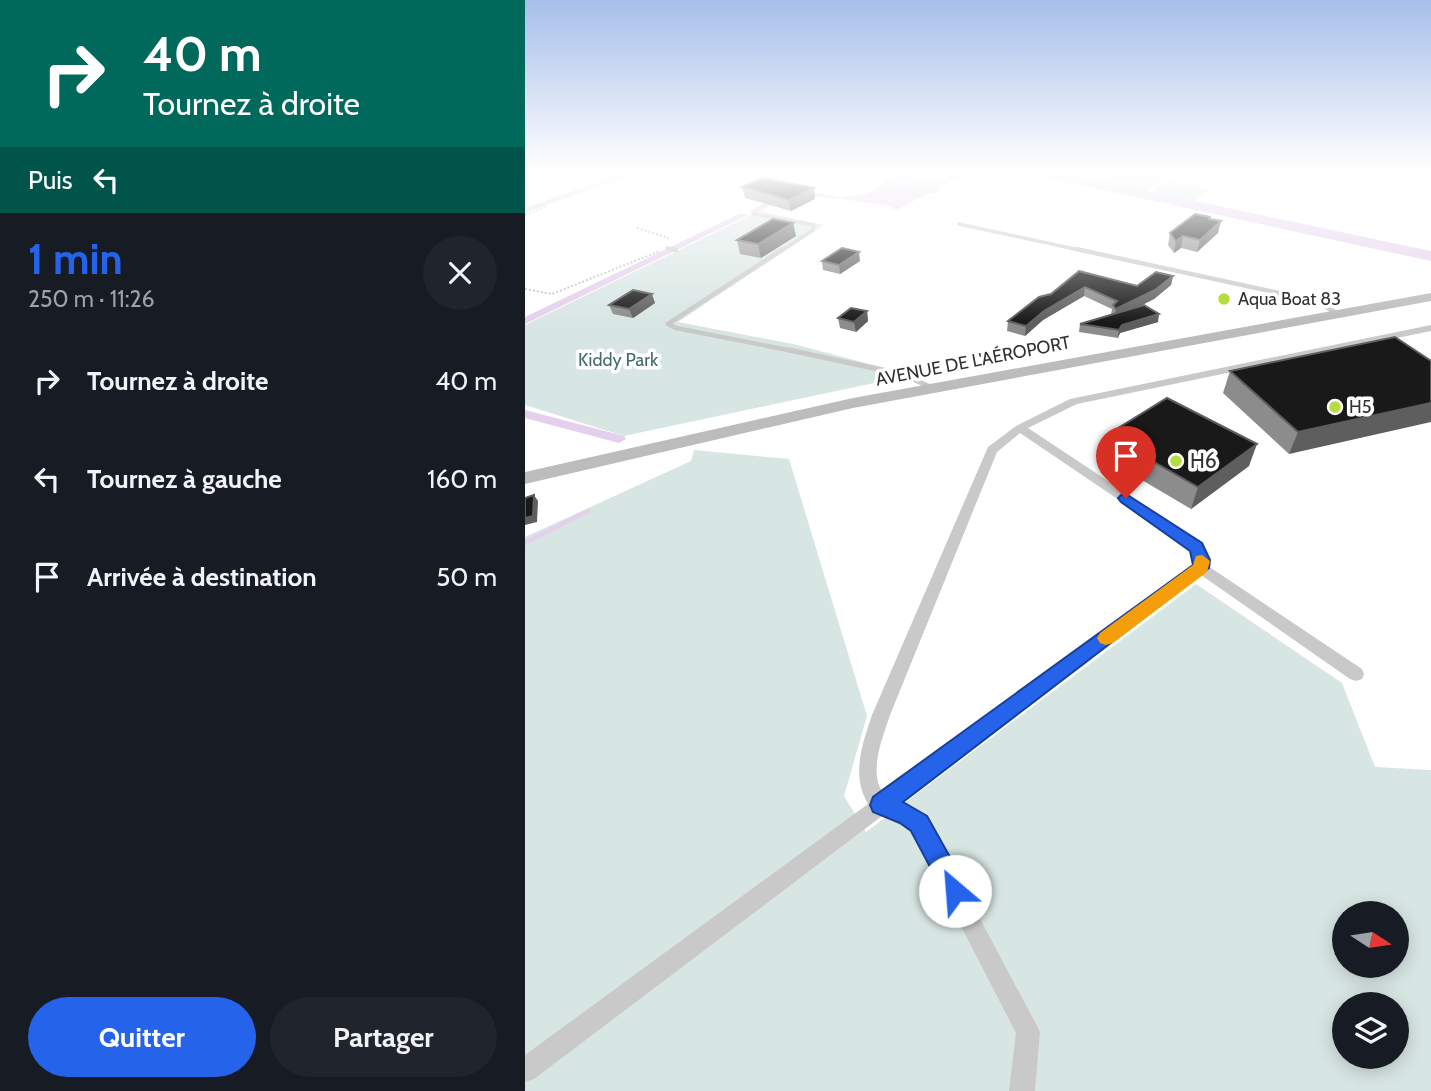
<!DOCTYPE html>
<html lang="fr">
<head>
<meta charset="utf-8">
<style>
	:root { --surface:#171b24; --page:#20242c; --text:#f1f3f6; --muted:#9ea1a6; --accent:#2563eb }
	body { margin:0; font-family:Cabin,sans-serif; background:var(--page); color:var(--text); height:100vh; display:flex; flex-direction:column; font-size:26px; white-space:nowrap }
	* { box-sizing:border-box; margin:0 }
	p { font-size:23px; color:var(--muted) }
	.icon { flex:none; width:38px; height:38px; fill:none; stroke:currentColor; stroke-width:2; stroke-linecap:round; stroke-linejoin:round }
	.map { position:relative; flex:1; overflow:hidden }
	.details { display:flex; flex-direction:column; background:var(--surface); width:525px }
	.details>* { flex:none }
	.top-card { background:#00695c; color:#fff; overflow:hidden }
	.needle { width:46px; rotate:102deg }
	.buttons { position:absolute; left:807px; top:901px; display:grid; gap:14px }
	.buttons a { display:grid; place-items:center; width:77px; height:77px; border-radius:50%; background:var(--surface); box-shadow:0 4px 18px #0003; font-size:35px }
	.pin { position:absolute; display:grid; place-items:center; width:60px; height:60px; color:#fff; margin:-72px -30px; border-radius:50% 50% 50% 0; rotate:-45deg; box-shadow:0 0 7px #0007 }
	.pin .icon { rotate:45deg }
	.me { position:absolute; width:77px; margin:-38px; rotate:333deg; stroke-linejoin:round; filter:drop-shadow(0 0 5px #0008) }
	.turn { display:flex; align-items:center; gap:24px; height:147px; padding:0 28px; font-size:32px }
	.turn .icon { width:91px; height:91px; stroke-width:2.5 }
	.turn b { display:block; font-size:49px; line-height:60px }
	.then { display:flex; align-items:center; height:66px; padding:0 28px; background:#0003; gap:14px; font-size:26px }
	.round { display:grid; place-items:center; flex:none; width:74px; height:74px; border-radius:37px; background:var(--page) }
	.headline { display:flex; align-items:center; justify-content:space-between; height:119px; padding:0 28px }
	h1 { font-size:42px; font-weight:800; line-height:52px; color:var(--accent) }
	.cta { display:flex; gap:14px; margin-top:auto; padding:14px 28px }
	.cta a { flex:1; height:80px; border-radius:42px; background:var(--accent); color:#fff; font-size:28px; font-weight:800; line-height:80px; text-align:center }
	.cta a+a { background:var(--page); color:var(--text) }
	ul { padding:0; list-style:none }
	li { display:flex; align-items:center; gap:21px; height:98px; padding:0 28px }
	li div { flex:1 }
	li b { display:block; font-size:26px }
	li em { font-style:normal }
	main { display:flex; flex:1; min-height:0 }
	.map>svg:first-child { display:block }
	.green { fill:#d8e6e3; fill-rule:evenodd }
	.water { fill:#e4cfec }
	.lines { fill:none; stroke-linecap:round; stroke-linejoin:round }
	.stream { stroke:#e4cfec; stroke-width:4.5 }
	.canal { fill:#e4cfec; fill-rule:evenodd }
	.river { fill:#e4cfec; fill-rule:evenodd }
	.path { stroke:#c2c2c2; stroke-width:2; stroke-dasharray:2 2; stroke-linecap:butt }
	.service-far2 { stroke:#c9c9c9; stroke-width:3.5 }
	.service-far1 { stroke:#c9c9c9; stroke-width:4.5 }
	.service { stroke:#c9c9c9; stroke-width:5 }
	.minor { fill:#c9c9c9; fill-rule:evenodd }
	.secondary { fill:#bcbcbc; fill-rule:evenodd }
	.wall { fill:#8c8c8c }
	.shaded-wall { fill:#5e5e5e }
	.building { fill:#191919; stroke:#5e5e5e; stroke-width:2 }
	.route { fill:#2563eb; stroke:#184099; stroke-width:2 }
	.slow { fill:#f59e0b }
	.poi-dot { fill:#b3dd40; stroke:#fff; stroke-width:2.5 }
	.labels { text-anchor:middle; stroke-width:7; stroke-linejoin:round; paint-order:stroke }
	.far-poi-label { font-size:18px; fill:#323232; stroke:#fff; text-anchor:start }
	.far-park-label { font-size:18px; fill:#416d67; stroke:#fff }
	.far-street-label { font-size:18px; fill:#323232; stroke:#fff }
	.poi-label { font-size:21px; fill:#323232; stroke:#fff; text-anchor:start }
</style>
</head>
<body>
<main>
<section class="details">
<div class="top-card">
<div class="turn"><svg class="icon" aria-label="right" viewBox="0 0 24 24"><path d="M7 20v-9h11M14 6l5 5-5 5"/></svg><div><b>40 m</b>Tournez à droite</div></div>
<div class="then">Puis<svg class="icon" aria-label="left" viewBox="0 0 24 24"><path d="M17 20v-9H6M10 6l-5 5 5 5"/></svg></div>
</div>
<div class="headline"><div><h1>1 min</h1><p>250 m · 11:26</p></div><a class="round"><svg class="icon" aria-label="close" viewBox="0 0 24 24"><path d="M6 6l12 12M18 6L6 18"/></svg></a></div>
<ul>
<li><svg class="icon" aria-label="right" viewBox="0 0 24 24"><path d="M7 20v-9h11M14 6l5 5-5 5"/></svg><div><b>Tournez à droite</b></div><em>40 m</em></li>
<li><svg class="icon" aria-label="left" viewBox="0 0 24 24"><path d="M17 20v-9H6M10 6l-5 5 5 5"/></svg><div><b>Tournez à gauche</b></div><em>160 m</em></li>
<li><svg class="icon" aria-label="arrive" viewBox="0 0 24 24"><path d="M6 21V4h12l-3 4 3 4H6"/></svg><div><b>Arrivée à destination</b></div><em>50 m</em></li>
</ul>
<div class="cta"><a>Quitter</a><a>Partager</a></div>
</section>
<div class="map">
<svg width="906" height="1091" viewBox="0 0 906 1091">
	<rect width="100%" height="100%" fill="#fff"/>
	<g class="green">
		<polygon points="0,170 106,170 77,180"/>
		<polygon points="576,170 596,170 637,179 620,193 560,181"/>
		<polygon points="642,180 684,189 668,203 624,194"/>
		<polygon points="234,211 299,225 153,322 268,344 387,375 99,436 0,405 0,325"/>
		<path d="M169,450L264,459L342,716L319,796L341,832L671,584L817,683L850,767L906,770V1091H0V537L166,461ZM819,914H872V966H819ZM819,1004H872V1057H819Z"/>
	</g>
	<path class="water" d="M440,170H448L414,187L415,192L399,195L372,210L363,206L311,198L344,193L372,174C405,180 408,186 440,170Z"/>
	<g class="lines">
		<polyline class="stream" points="0,543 63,511"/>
		<g class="canal">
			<polygon points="108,170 118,170 0,213 0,208"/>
			<polygon points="268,189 315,197 311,199 269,193 231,213 224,211"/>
			<polygon points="216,213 223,215 0,324 0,317"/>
			<polygon points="0,410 99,436 101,439 94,443 0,418"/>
		</g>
		<polygon class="river" points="498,170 523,170 906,251 906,261 504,174"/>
		<g class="path">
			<polyline points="242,175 257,170"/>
			<polyline points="250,177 275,170"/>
			<polyline points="276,179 295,170"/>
			<polyline points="0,215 21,207"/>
			<polyline points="112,228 144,238"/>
			<polyline points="0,289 27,294 135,251"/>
		</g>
		<g class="service-far2">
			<polyline points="228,214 289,225 288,230 256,251"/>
			<polyline points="434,224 559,251"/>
			<polyline points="142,248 151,250"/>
		</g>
		<g class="service-far1">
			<polyline points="147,249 151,250"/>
			<polyline points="258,249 143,324 151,328 273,352"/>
			<polyline points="551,249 791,301 813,314"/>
		</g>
		<polyline class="service" points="264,350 376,374 408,388"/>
		<path class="minor" d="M906,325V331L552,404L503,428L669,538L682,554L683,566L837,669L839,674L837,679L831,681L825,679L676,575L374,804L401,817L511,1024L515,1032L510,1091H484L491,1033L387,831L357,816L9,1079L0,1082V1055L343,804C326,775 337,745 347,715L463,447L491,426L545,399ZM495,433L659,544L668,555L669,566L358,793C343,771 358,737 365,715L472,452Z"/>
		<polygon class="secondary" points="906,293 906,301 328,408 0,484 0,472 328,398"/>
	</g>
	<g class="wall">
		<polygon points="217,187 289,188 290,199 266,211 220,198"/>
		<polygon points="685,217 685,219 693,233 672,252 656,248 649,253 643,245 645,233"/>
		<polygon points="268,223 271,236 236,258 215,254 212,240"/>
		<polygon points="297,261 335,261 315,274 298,270"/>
		<polygon points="554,271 612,286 648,276 646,285 629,299 615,306 633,322 595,333 593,338 554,332 555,324 586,314 587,309 559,296 518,320 500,336 482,331 483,321 526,294"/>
		<polygon points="130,303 108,318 88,314 84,305"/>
		<polygon points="342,311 343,321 331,332 315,328 313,318"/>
		<polygon points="906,361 764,454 698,393 705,371"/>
		<polygon points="582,435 724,466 666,509 578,457"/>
	</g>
	<g class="shaded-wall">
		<polygon points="289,188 290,199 266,211 264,200"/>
		<polygon points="696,221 693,233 672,252 675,240"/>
		<polygon points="268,223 271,236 236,258 233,244"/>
		<polygon points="658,236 656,248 649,253 651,241"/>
		<polygon points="334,252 335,261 315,274 314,265"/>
		<polygon points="648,276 646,285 629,299 589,319 591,309"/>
		<polygon points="560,287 559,296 518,320 500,336 501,326 519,311"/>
		<polygon points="127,294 130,303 108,318 104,309"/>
		<polygon points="342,311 343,321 331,332 329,322"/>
		<polygon points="634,314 633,322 595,333 593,338 594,330 597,325"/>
		<polygon points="906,403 906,422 764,454 773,432"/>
		<polygon points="732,444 724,466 666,509 673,487"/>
		<polygon points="9,495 13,501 12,522 0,525 0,518"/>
	</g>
	<g class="building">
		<polygon points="238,178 289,188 264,200 217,187"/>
		<polygon points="670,214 685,217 684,219 696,221 675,240 658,236 651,241 645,233"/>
		<polygon points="248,219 268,223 233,244 212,240"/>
		<polygon points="317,248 334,252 314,265 297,261"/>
		<polygon points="554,271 612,286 631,272 648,276 630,290 591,309 588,305 592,301 560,287 519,311 501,326 483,321 514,297 526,294"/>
		<polygon points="108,290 127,294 104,309 84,305"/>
		<polygon points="619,305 634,314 597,325 594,330 555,324"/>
		<polygon points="326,308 342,311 329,322 313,318"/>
		<polygon points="870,337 906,361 906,403 773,432 705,371"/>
		<polygon points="642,398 732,444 673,487 582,435"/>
		<polygon points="9,495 8,516 0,518 0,498"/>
	</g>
	<linearGradient id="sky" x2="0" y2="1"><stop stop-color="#a6bfea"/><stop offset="0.53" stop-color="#fff"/><stop offset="1" stop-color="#fff" stop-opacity="0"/></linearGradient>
	<rect width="906" height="323" fill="url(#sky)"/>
	<polygon class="route" points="601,494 677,543 685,560 684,568 378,802 402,816 439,882 442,891 439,899 430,903 422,899 386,831 375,823 348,812 345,805 348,797 668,565 665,551 596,502 593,498 596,495"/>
	<polygon class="slow" points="677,555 685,561 682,572 588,643 581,645 575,643 572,638 575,633 668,565 671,556"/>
	<g class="poi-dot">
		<circle cx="699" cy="299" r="7"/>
		<circle cx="810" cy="407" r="7"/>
		<circle cx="651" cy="461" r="7"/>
	</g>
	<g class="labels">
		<g class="far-poi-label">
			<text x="713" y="305">Aqua Boat 83</text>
			<text x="824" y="413">H5</text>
		</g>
		<g class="far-park-label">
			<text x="93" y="366">Kiddy Park</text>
		</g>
		<g class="far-street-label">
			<text transform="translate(448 361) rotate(-11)" y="6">AVENUE DE L'AÉROPORT</text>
		</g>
		<g class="poi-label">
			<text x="665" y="468">H6</text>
		</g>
	</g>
</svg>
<div class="buttons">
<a><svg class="needle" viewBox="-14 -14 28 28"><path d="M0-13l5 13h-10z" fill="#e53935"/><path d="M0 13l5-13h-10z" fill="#9ea1a6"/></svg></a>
<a><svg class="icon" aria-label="layers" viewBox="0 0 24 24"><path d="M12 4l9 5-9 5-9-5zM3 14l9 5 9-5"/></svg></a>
</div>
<div class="pin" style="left:601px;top:498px;background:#d93025"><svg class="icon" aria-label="arrive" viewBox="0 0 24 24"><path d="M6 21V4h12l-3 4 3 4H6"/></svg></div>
<svg class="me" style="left:430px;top:891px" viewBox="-20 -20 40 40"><circle r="19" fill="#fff"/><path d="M0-13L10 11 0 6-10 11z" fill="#2563eb"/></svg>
</div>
</main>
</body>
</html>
